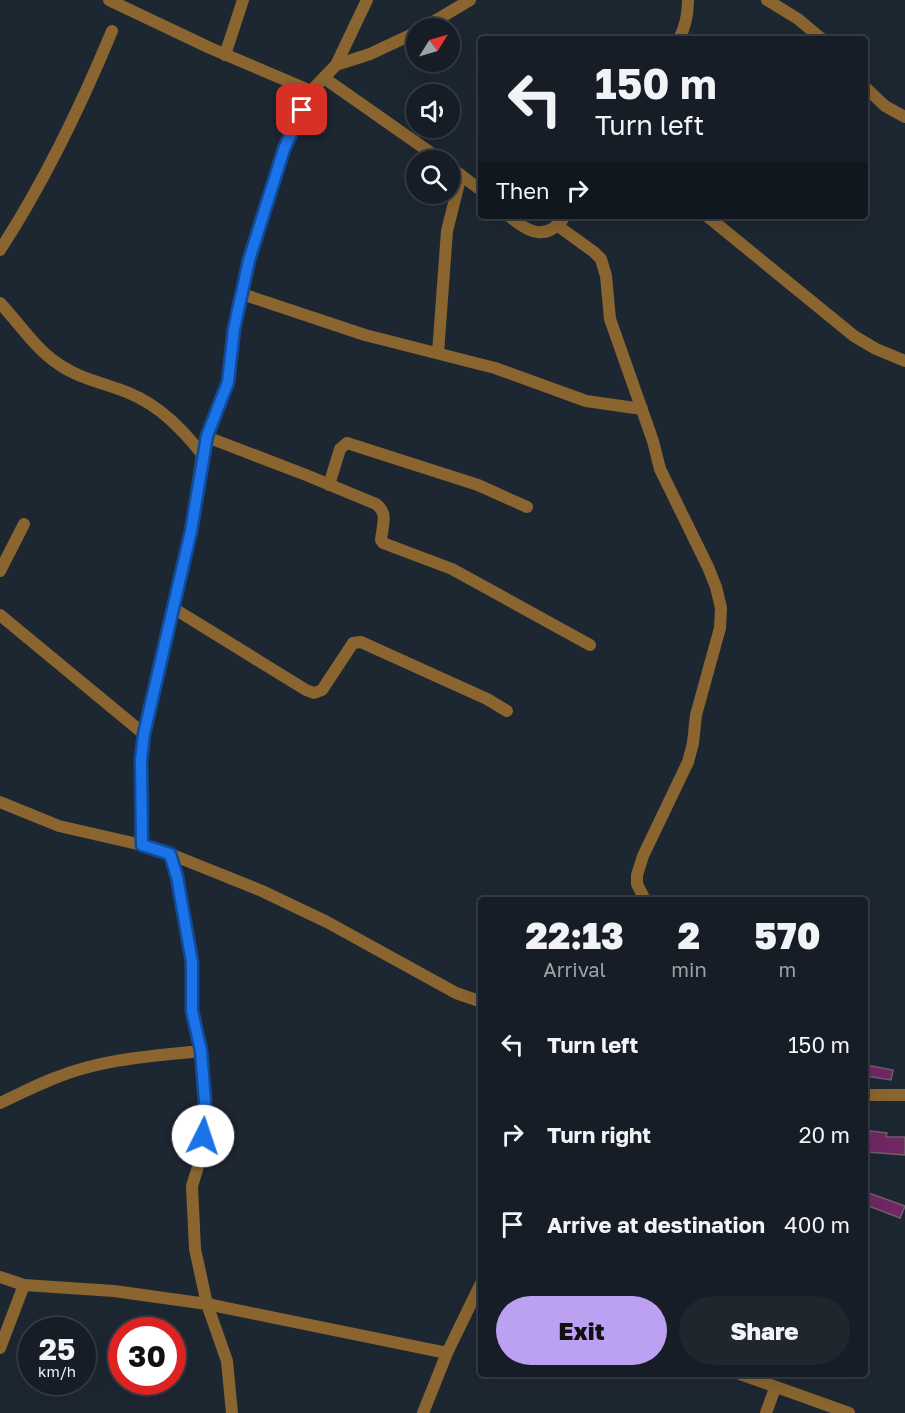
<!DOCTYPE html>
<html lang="en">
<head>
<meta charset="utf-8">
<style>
	:root { --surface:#161d26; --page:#1f262e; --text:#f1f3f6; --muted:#9ea2a7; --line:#353b43; --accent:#bca0f2 }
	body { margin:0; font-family:"Golos Text",sans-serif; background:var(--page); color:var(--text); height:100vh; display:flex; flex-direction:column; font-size:22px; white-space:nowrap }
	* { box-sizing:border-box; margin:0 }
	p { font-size:20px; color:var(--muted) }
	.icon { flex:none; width:33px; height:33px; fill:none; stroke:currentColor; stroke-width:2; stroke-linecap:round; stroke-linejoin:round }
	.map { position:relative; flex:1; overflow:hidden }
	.drawer { position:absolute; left:478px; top:897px; width:390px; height:480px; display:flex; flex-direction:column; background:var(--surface); border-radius:6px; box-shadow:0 6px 24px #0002,0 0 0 2px var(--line) }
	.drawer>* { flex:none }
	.hud { position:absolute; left:478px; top:36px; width:390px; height:183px; border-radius:6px; box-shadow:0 6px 24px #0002,0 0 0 2px var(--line); background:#161d26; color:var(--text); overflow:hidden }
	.needle { width:39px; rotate:53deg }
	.fabs { position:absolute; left:406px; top:18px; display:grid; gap:12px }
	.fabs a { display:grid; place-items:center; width:54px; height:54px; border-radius:50%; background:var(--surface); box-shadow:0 6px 24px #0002,0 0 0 2px var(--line); font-size:30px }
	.speed { position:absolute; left:18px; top:1317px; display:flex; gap:12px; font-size:30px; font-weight:700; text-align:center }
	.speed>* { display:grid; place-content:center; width:78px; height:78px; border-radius:50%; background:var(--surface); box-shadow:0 6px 24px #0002,0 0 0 2px var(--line); line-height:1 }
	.speed small { font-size:15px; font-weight:400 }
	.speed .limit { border:9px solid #d22; background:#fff; color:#111 }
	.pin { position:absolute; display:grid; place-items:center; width:51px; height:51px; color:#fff; margin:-26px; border-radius:12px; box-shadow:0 3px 9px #0006 }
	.me { position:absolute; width:66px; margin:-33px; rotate:4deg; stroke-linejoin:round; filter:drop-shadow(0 0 4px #0008) }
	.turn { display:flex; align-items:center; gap:21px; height:126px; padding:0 18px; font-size:27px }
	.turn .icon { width:78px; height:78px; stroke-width:2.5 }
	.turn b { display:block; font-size:42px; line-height:51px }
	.then { display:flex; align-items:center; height:57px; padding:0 18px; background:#0003; gap:12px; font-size:22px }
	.eta { display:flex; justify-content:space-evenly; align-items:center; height:102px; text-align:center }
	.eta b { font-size:36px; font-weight:800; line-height:42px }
	.cta { display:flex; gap:12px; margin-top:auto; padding:12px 18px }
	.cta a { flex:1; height:69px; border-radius:36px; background:var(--accent); color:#111; font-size:24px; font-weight:800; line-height:69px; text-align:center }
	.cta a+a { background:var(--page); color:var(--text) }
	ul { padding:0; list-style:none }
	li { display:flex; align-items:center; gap:18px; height:90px; padding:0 18px }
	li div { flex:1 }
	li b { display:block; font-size:22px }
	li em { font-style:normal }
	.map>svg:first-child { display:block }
	.building { fill:#702764; stroke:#6e5f6a; stroke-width:1.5 }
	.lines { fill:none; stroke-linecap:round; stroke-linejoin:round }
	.minor { stroke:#8a652f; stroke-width:12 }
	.tertiary { stroke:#8a652f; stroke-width:12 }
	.route-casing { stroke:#114b97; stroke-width:15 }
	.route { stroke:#1a73e8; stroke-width:10 }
</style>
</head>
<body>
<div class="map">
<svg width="905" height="1413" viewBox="0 0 905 1413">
	<rect width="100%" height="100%" fill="#1d2732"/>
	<g class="building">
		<polygon points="866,1065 893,1070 891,1080 866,1076"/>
		<polygon points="870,1131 887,1133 886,1137 905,1137 905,1155 868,1152"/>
		<polygon points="866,1192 905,1206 900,1218 866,1205"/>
	</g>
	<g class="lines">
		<g class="minor">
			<polyline points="109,0 210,48 311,91"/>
			<polyline points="767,0 798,19 822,39"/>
			<polyline points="423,28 470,0"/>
			<path d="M679,39C686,26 688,15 688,0"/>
			<polyline points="225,55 243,0"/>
			<polyline points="336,65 367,0"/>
			<polyline points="324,78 441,160"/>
			<polyline points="866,88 885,106 905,117"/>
			<polyline points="450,167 482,191"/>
			<path d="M509,216C529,233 547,242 565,216"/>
			<polyline points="707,216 854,336 876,349 905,361"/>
			<polyline points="558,226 594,252 601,259 606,276 610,319 653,441 660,469 708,567 716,587 721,608 720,628 696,715 693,743 688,762 643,856 637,875 637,884 645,900"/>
			<path d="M0,250C45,181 80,108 112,31"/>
			<polyline points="242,294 365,335 495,368 586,401 642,409"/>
			<path d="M0,303C19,323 34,347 57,363C79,379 105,383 129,393C160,406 182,429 202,454"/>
			<polyline points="438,353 447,231 461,175"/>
			<path d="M207,437L306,475L376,504C389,514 382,526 381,540L383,543L452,569L590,645"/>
			<polyline points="329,485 340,449 347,443 478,485 527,507"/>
			<polyline points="0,571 24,524"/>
			<polyline points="173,608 306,690 314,693 322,690 353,643 361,642 487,699 507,711"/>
			<polyline points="0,615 144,734"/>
			<polyline points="142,845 141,759 144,734 191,531 202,454 207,437 228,382 234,329 249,260 284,149 311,91 336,65 370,54 417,32"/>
			<polyline points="170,854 177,877 192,962 192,1011 201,1051 205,1102 201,1157 192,1186 195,1249 207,1304 227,1361 232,1413"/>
			<path d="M0,1103C18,1095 36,1085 55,1078C101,1059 152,1056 201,1051"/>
			<polyline points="0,1277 24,1285 114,1291 207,1304 447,1353"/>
			<polyline points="0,1348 24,1285"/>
			<polyline points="740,1374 849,1413"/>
			<polyline points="423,1413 447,1353 482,1281"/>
			<polyline points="766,1413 775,1388"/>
		</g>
		<g class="tertiary">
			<polyline points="0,802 59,826 142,845 170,854 262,891 327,922 456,993 482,1002"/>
			<polyline points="866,1095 905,1095"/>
		</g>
	</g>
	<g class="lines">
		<defs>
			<polyline id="route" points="203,1136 205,1102 201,1051 192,1011 192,962 177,877 170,854 142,845 141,759 144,734 191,531 207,436 228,382 234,329 249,260 284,149 302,110"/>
		</defs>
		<use href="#route" class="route-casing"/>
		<use href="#route" class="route"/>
	</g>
</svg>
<div class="fabs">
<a><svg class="needle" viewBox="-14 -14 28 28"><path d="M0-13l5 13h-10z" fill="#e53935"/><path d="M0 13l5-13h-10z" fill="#9ea2a7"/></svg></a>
<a><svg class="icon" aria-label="sound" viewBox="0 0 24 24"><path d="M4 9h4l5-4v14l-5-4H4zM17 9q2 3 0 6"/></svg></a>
<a><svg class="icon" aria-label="search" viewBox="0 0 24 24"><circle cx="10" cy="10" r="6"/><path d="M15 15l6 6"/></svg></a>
</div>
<div class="speed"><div>25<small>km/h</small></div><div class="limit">30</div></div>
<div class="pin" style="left:302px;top:110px;background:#d93025"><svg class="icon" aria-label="arrive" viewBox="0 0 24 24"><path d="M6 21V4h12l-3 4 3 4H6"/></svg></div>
<svg class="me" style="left:203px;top:1136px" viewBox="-20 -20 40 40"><circle r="19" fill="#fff"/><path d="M0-13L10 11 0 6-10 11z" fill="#1a73e8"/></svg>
<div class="hud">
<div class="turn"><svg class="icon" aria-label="left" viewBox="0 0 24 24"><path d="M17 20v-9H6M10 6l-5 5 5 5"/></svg><div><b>150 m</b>Turn left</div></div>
<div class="then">Then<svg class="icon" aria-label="right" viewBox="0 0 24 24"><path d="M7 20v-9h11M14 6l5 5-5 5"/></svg></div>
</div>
<section class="drawer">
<div class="eta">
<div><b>22:13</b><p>Arrival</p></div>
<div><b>2</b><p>min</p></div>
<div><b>570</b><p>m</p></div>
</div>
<ul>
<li><svg class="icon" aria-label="left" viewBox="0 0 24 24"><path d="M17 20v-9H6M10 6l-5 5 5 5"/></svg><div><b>Turn left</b></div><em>150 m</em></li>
<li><svg class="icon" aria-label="right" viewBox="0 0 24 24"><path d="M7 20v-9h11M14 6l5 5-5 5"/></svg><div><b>Turn right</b></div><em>20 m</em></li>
<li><svg class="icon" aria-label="arrive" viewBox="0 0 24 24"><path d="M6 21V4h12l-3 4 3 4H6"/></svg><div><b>Arrive at destination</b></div><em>400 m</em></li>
</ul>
<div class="cta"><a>Exit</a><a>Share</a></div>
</section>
</div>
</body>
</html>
